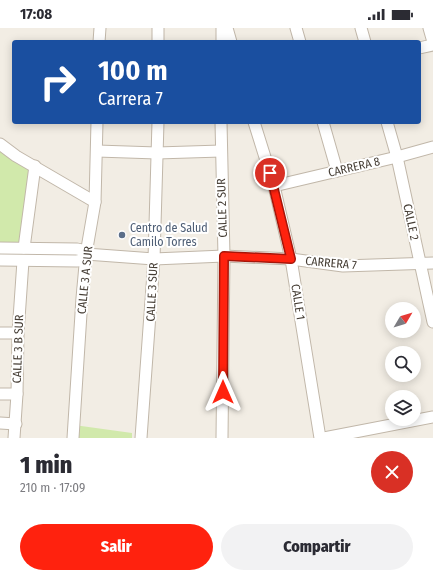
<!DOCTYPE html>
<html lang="es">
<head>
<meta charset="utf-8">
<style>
	:root { --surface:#fff; --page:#f2f2f3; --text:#2b2b33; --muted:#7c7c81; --accent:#ff220e }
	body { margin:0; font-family:"Fira Sans Condensed",sans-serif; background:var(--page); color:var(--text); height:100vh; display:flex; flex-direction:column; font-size:15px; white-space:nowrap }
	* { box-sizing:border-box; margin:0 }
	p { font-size:13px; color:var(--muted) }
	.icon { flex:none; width:22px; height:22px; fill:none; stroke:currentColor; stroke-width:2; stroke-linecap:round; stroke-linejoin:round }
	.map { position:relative; height:410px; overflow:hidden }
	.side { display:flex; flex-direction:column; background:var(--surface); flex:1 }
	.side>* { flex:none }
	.guide { position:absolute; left:12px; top:12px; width:409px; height:84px; border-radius:4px; box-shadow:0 2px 10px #0003; background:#1a4fa0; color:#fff; overflow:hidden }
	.needle { width:26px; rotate:52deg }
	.controls { position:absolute; left:385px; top:274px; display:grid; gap:8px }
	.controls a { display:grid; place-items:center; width:36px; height:36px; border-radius:50%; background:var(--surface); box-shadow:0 2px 10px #0003; font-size:20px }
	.pin { position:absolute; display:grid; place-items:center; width:34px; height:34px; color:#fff; margin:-17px; border:2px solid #fff; border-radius:50%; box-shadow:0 1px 4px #0007 }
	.me { position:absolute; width:44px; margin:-22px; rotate:0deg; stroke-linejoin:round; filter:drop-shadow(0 0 3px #0008) }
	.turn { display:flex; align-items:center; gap:14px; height:84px; padding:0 20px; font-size:18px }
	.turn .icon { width:52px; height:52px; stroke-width:2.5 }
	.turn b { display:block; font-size:28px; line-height:34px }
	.round { display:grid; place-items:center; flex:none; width:42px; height:42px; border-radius:21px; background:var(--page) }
	.head { display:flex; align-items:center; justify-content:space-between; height:68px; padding:0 20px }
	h1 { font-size:24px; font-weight:800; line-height:30px }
	.action { display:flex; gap:8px; margin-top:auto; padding:8px 20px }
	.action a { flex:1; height:46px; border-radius:24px; background:var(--accent); color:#fff; font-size:16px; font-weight:800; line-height:46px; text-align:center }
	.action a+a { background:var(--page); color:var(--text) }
	.status { display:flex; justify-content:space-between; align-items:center; height:28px; padding:0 20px; background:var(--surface); direction:ltr }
	.status svg { height:11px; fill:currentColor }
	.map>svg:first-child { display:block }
	.green { fill:#d1e9ab }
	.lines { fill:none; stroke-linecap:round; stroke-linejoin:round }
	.minor-casing { stroke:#c1b7a9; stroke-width:13 }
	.minor { stroke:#fff; stroke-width:11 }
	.route-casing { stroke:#a61609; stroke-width:10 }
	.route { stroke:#ff220e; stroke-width:7 }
	.service-dot { fill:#5c6f8a; stroke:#fff; stroke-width:1.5 }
	.labels { text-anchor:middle; stroke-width:4; stroke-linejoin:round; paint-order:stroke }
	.street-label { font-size:12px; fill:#453d34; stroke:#fff }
	.service-label { font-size:12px; fill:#4e5e75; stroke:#fff; text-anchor:start }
</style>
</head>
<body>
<div class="status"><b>17:08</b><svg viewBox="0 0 49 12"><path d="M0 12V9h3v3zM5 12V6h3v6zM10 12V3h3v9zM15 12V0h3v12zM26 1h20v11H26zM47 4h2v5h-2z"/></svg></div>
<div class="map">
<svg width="433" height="410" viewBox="0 0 433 410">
	<rect width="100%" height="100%" fill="#f2ede4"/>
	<g class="green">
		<polygon points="0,114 35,138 21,216 0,215"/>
		<polygon points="74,397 132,405 132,410 73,410"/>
	</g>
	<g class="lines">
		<defs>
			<g id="minor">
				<polyline points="158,0 158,14"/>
				<polyline points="227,0 231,14"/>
				<polyline points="296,0 300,14"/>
				<polyline points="361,0 365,14"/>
				<polyline points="429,0 433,14"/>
				<polyline points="99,14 100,0"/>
				<polyline points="222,14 222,0"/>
				<polyline points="419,20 433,17"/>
				<polyline points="221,94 224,228 222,410"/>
				<polyline points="254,94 274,158 291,231 320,410"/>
				<polyline points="323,94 337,143"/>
				<polyline points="387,94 397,129 433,294"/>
				<polyline points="0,116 16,128 95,174"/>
				<polyline points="97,123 157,125 221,123"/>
				<polyline points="274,158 397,129 433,119"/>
				<polyline points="0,220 77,221 82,222 86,226 154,231 224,228 291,231 343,238 433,235"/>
				<polyline points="24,220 35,138"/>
				<polyline points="0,232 77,233 82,232 86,226"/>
				<polyline points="0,305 18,305"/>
				<polyline points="0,366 17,366"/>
				<polyline points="0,395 16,396"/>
				<polyline points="14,410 17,366 18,305 23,233"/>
				<polyline points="73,410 82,270 86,226 95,174 97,94"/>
				<polyline points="141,410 154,231 158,94"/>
				<polyline points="324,410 433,389"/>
			</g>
		</defs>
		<use href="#minor" class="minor-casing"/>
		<use href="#minor" class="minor"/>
	</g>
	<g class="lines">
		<defs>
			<polyline id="route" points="223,364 224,228 291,231 270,145"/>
		</defs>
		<use href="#route" class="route-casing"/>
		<use href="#route" class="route"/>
	</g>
	<circle class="service-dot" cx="122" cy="207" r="4"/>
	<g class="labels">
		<g class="street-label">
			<text transform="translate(354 139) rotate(-13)" y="4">CARRERA 8</text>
			<text transform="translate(222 180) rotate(-92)" y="4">CALLE 2 SUR</text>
			<text transform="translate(411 194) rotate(78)" y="4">CALLE 2</text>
			<text transform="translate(331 235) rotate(5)" y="4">CARRERA 7</text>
			<text transform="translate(85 252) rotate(-84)" y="4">CALLE 3 A SUR</text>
			<text transform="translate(152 264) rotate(-87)" y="4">CALLE 3 SUR</text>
			<text transform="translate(298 274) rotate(81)" y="4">CALLE 1</text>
			<text transform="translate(18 321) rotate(-88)" y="4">CALLE 3 B SUR</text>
		</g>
		<g class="service-label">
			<text x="130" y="204">Centro de Salud<tspan x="130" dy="14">Camilo Torres</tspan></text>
		</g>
	</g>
</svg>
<div class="controls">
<a><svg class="needle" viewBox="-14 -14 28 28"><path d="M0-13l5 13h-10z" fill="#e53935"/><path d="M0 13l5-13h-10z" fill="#7c7c81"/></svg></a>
<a><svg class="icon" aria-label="search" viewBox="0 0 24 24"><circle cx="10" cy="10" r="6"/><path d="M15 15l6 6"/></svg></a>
<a><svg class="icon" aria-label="layers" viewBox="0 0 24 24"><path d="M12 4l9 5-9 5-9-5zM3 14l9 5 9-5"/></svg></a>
</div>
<div class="pin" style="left:270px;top:145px;background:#d93025"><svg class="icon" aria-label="arrive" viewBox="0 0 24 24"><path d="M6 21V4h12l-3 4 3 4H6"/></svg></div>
<svg class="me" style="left:223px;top:364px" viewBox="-20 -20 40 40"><path d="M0-17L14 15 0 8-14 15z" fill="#ff220e" stroke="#fff" stroke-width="4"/></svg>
<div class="guide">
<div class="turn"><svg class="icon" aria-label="right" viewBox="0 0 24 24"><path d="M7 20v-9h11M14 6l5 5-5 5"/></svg><div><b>100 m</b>Carrera 7</div></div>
</div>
</div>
<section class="side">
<div class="head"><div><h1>1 min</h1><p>210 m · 17:09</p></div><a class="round" style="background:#d93025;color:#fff"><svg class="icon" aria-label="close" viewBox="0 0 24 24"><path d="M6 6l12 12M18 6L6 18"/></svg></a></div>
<div class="action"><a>Salir</a><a>Compartir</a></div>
</section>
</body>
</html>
